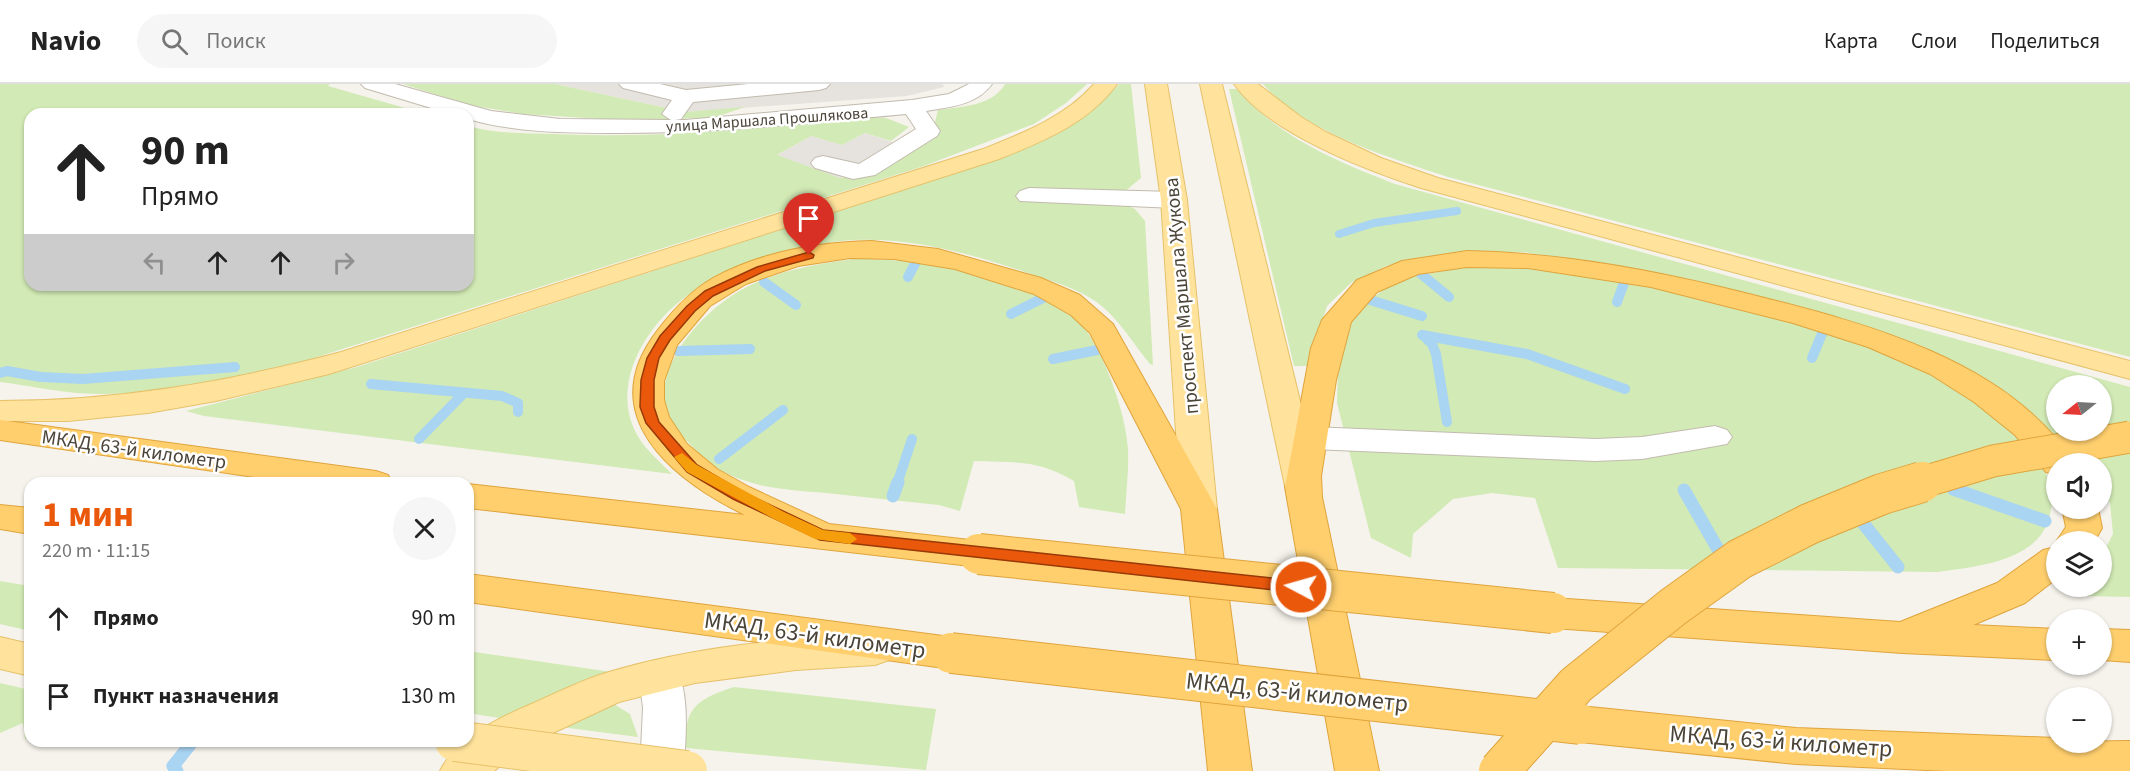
<!DOCTYPE html>
<html lang="ru">
<head>
<meta charset="utf-8">
<style>
	:root { --surface:#fff; --page:#f6f6f6; --text:#222; --muted:#767676; --line:#e0e0e0; --accent:#ea580c }
	body { margin:0; font-family:"Source Sans 3",sans-serif; background:var(--page); color:var(--text); height:100vh; display:flex; flex-direction:column; font-size:22px; white-space:nowrap }
	* { box-sizing:border-box; margin:0 }
	p { font-size:20px; color:var(--muted) }
	.icon { flex:none; width:33px; height:33px; fill:none; stroke:currentColor; stroke-width:2; stroke-linecap:round; stroke-linejoin:round }
	.map { position:relative; flex:1; overflow:hidden }
	.sheet { position:absolute; left:24px; top:393px; width:450px; height:270px; display:flex; flex-direction:column; background:var(--surface); border-radius:18px; box-shadow:0 2px 4px #0004 }
	.sheet>* { flex:none }
	.guide { position:absolute; left:24px; top:24px; width:450px; height:183px; border-radius:18px; box-shadow:0 2px 4px #0004; background:#fff; color:var(--text); overflow:hidden }
	.needle { width:39px; rotate:252deg }
	.tools { position:absolute; left:2046px; top:291px; display:grid; gap:12px }
	.tools a { display:grid; place-items:center; width:66px; height:66px; border-radius:50%; background:var(--surface); box-shadow:0 2px 4px #0004; font-size:30px }
	.pin { position:absolute; display:grid; place-items:center; width:51px; height:51px; color:#fff; margin:-62px -26px; border-radius:50% 50% 50% 0; rotate:-45deg; box-shadow:0 0 6px #0007 }
	.pin .icon { rotate:45deg }
	.me { position:absolute; width:66px; margin:-33px; rotate:276deg; stroke-linejoin:round; filter:drop-shadow(0 0 4px #0008) }
	.turn { display:flex; align-items:center; gap:21px; height:126px; padding:0 18px; font-size:27px }
	.turn .icon { width:78px; height:78px; stroke-width:2.5 }
	.turn b { display:block; font-size:42px; line-height:51px }
	.lanes { display:flex; align-items:center; height:57px; padding:0 18px; background:#0003; justify-content:center; gap:30px; direction:ltr }
	.lanes .off { opacity:.35 }
	.round { display:grid; place-items:center; flex:none; width:63px; height:63px; border-radius:32px; background:var(--page) }
	.headline { display:flex; align-items:center; justify-content:space-between; height:102px; padding:0 18px }
	h1 { font-size:36px; font-weight:700; line-height:45px; color:var(--accent) }
	ul { padding:0; list-style:none }
	li { display:flex; align-items:center; gap:18px; height:78px; padding:0 18px }
	li div { flex:1 }
	li b { display:block; font-size:22px }
	li em { font-style:normal }
	header { display:flex; align-items:center; gap:36px; box-sizing:border-box; height:84px; padding:0 30px; background:var(--surface); border-bottom:2px solid var(--line) }
	header strong { font-size:28px }
	nav { display:flex; gap:33px; margin-inline-start:auto; font-size:21px }
	.search { width:420px; height:54px; background:var(--page); display:flex; align-items:center; gap:15px; box-sizing:border-box; padding:0 21px; border-radius:33px; color:var(--muted); font-size:22px }
	.map>svg:first-child { display:block }
	.industrial { fill:#e6e2dd }
	.green { fill:#d2eab5; fill-rule:evenodd }
	.lines { fill:none; stroke-linecap:round; stroke-linejoin:round }
	.stream-far2 { stroke:#a9d4f2; stroke-width:8 }
	.stream-far1 { stroke:#a9d4f2; stroke-width:10 }
	.stream { stroke:#a9d4f2; stroke-width:13 }
	.minor-casing { stroke:#c2bbae; stroke-width:2 }
	.major-casing { stroke:#e6c16a; stroke-width:2 }
	.highway-casing { stroke:#e0a43c; stroke-width:2 }
	.minor { fill:#fff; fill-rule:evenodd }
	.major { fill:#ffe39c; fill-rule:evenodd }
	.highway { fill:#ffcf6e; fill-rule:evenodd }
	.major-bridge-casing { stroke:#e6c16a; stroke-width:42; stroke-linecap:butt }
	.highway-bridge-far1-casing { stroke:#e0a43c; stroke-width:33; stroke-linecap:butt }
	.highway-bridge-casing { stroke:#e0a43c; stroke-width:42; stroke-linecap:butt }
	.major-bridge { stroke:#ffe39c; stroke-width:40 }
	.highway-bridge-far1 { stroke:#ffcf6e; stroke-width:31 }
	.highway-bridge { stroke:#ffcf6e; stroke-width:40 }
	.route { fill:#ea580c; stroke:#983908; stroke-width:1.5 }
	.slow { fill:#f59e0b }
	.labels { text-anchor:middle; stroke-width:5; stroke-linejoin:round; paint-order:stroke }
	.far-street-label { font-size:16px; fill:#4b4439; stroke:#fff }
	.street-label { font-size:20px; fill:#4b4439; stroke:#fff }
	.near-street-label { font-size:24px; fill:#4b4439; stroke:#fff }
</style>
</head>
<body>
<header>
<strong>Navio</strong>
<div class="search"><svg class="icon" aria-label="search" viewBox="0 0 24 24"><circle cx="10" cy="10" r="6"/><path d="M15 15l6 6"/></svg>Поиск</div>
<nav><a>Карта</a><a>Слои</a><a>Поделиться</a></nav>
</header>
<div class="map">
<svg width="2130" height="687" viewBox="0 0 2130 687">
	<rect width="100%" height="100%" fill="#f6f3ec"/>
	<g class="industrial">
		<polygon points="555,0 943,0 944,3 907,12 685,28"/>
		<polygon points="865,49 910,64 874,88 840,94 776,72 811,52 842,61"/>
	</g>
	<g class="green">
		<path d="M0,0H330L328,2L426,30H30V201H468V42C496,50 525,49 554,50C660,55 765,44 870,33L886,34L909,43L891,57L865,49L842,61L811,52L777,71L840,94L874,88L932,50L938,26C960,23 993,22 1005,0H1087L1066,19L1034,40L924,82L282,284C216,298 145,314 77,309C52,307 26,301 0,298Z"/>
		<polygon points="403,0 555,0 685,28 745,23 716,33 634,37 523,30 469,21"/>
		<path d="M1119,0H1131L1141,94L1123,109L1125,121L1135,125L1145,137L1153,281L1150,280C1135,262 1122,240 1104,224C1083,205 1048,196 1022,187C968,169 910,153 853,156C809,159 772,173 732,191C720,196 705,200 694,207C651,234 611,294 634,345C642,363 658,376 672,390L204,332L186,327L357,283L940,94C1001,72 1075,50 1119,0Z"/>
		<path d="M1263,0H2130V273L1448,93C1390,74 1304,48 1263,0Z"/>
		<path d="M1229,5H1237C1278,53 1337,78 1395,100L2130,303V513L2082,512L2069,503L2102,502V471L2113,450L2110,419L2102,405V380L2080,379L2039,337L1934,273L1590,178L1523,168H1474L1408,176L1386,182L1351,199L1327,222L1308,282H1294ZM2056,302H2102V346H2056Z"/>
		<path d="M855,175C917,175 958,184 1016,204C1035,210 1054,215 1070,228C1100,253 1126,327 1128,365C1129,386 1126,409 1125,430L1079,423L1074,397C1037,375 1015,379 974,377L960,427L939,421C901,417 863,413 826,409C792,406 759,405 728,390C713,383 700,371 689,359C684,354 677,349 673,343C642,292 699,230 741,206C775,187 816,180 855,175Z"/>
		<path d="M1480,181C1564,183 1645,201 1726,221C1828,247 1954,277 2025,362C2046,387 2058,400 2049,434C2037,478 1975,483 1937,488L1558,484L1535,414L1492,409L1453,415L1413,450L1411,474L1371,454L1337,319L1338,280L1354,227L1393,199L1414,192Z"/>
		<polygon points="0,497 30,502 30,547 0,540"/>
		<polygon points="468,567 611,588 512,636 468,629"/>
		<polygon points="0,599 30,606 30,653 25,655 23,639 0,649"/>
		<path d="M734,603L936,625L926,686L686,664C683,623 698,615 734,603Z"/>
		<polygon points="612,619 630,630 638,653 553,642"/>
	</g>
	<g class="lines">
		<polyline class="stream-far2" points="1339,150 1374,139 1457,127"/>
		<g class="stream-far1">
			<polyline points="1420,189 1449,213"/>
			<polyline points="908,193 918,174"/>
			<polyline points="764,198 796,221"/>
			<polyline points="1370,216 1422,232"/>
			<polyline points="1617,218 1625,196"/>
			<polyline points="1011,230 1049,211"/>
			<polyline points="1422,251 1527,270 1625,305"/>
			<polyline points="1423,251 1432,260 1436,270 1447,338"/>
			<polyline points="678,267 750,265"/>
			<polyline points="1812,274 1824,245"/>
			<polyline points="1053,275 1102,265"/>
			<polyline points="0,289 7,287 41,293 83,295 235,283"/>
			<polyline points="371,300 502,312 518,319 518,328"/>
			<polyline points="419,355 464,309"/>
			<polyline points="719,375 783,326"/>
			<polyline points="897,400 912,355"/>
		</g>
		<g class="stream">
			<polyline points="1953,405 2045,437"/>
			<polyline points="1684,406 1723,474"/>
			<polyline points="893,412 898,398"/>
			<polyline points="1855,429 1898,483"/>
			<polyline points="177,687 173,682 193,657"/>
		</g>
		<defs>
			<g id="minor">
				<path d="M361,0H395L491,27L560,35L671,36L662,30L672,16L623,4L619,0H660L686,6L748,0H830L826,4L819,6L693,18L681,35L675,36H685L912,16L949,10L969,0H992C977,21 950,23 926,27L940,47L937,52L875,91L853,95L815,84L811,79L815,74L823,72L859,80L916,45L906,30C807,39 708,50 609,49C562,49 513,48 468,35V30H451L365,4Z"/>
				<polygon points="1029,104 1174,108 1183,111 1187,116 1183,121 1174,124 1020,117 1016,112 1020,107"/>
				<polygon points="1715,342 1727,346 1732,353 1727,360 1642,375 1595,377 1312,365 1300,362 1295,354 1300,346 1312,343 1595,355 1642,353"/>
				<path d="M660,576L675,580C691,612 685,653 684,687H640L643,624L639,592L645,580Z"/>
			</g>
			<g id="major">
				<path d="M1094,0H1117C1089,39 1042,58 999,75L329,290L216,317L148,329L68,337H0V317C117,317 228,298 341,268L983,65C1023,49 1065,33 1094,0Z"/>
				<polygon points="1145,0 1167,0 1187,116 1217,425 1212,434 1199,437 1186,434 1181,425 1161,116"/>
				<polygon points="1200,0 1222,0 1321,402 1315,410 1303,414 1291,410 1285,402"/>
				<path d="M1234,0H1258L1301,33L1326,48L1381,74L1438,94L2130,277V295L1421,104C1366,86 1268,49 1234,0Z"/>
				<path d="M875,549L889,554L895,565L889,576L875,581L796,586L695,599L619,618L523,663L494,687H440C456,654 497,635 529,621C555,610 581,596 609,588C695,562 785,555 875,549Z"/>
				<polygon points="0,553 30,560 30,592 0,585"/>
			</g>
			<g id="highway">
				<path d="M872,157L938,165L1041,194L1080,211L1113,240L1217,425L1252,687H1208L1181,425L1090,249L1071,231L1034,210L955,185L894,175L850,174L798,182L746,200L710,222L677,261L664,297V316L669,333L687,360L717,385L749,403L829,440L979,457L992,461L998,470L992,479L979,483L468,424V400L745,431C671,395 593,331 657,247C673,226 690,207 713,194C761,168 818,158 872,157Z"/>
				<path d="M1467,167C1565,169 1658,187 1753,211C1864,239 2009,276 2075,380H2056V391L2046,388L2015,351L1974,318L1930,290L1868,263L1793,239L1651,203L1528,184L1467,183L1418,190L1377,208L1351,238L1336,296L1321,392L1322,413L1379,687H1335L1285,403L1311,264L1322,236L1357,196L1402,177Z"/>
				<polygon points="0,336 376,387 388,391 393,399 295,399 0,356"/>
				<polygon points="0,421 30,424 30,450 0,445"/>
				<polygon points="2062,424 2098,424 2102,444 2094,458 2056,458 2056,460 2056,458 2066,443"/>
				<polygon points="2056,463 2056,495 2025,519 1973,541 2056,545 2056,576 1902,569 1553,544 1539,539 1533,529 1539,519 1553,514 1900,538 1997,499 2043,466"/>
				<polygon points="468,490 951,553 965,558 971,569 965,580 951,585 468,518"/>
				<polygon points="2102,545 2130,546 2130,578 2102,576"/>
				<polygon points="1580,622 1796,644 2056,654 2056,658 2130,657 2130,687 1948,687 1796,680 1580,658 1565,653 1558,640 1565,627"/>
			</g>
		</defs>
		<use href="#minor" class="minor-casing"/>
		<use href="#major" class="major-casing"/>
		<use href="#highway" class="highway-casing"/>
		<use href="#minor" class="minor"/>
		<use href="#major" class="major"/>
		<use href="#highway" class="highway"/>
		<defs>
			<polyline id="major-bridge" points="455,657 687,687"/>
			<polyline id="highway-bridge-far1" points="1917,400 1993,377 2130,353"/>
			<g id="highway-bridge">
				<polyline points="979,470 1553,529"/>
				<polyline points="951,569 1580,640"/>
				<polyline points="1499,687 1576,601 1673,523 1740,475 1809,440 1882,410 1922,398"/>
			</g>
		</defs>
		<use href="#major-bridge" class="major-bridge-casing"/>
		<use href="#highway-bridge-far1" class="highway-bridge-far1-casing"/>
		<use href="#highway-bridge" class="highway-bridge-casing"/>
		<use href="#major-bridge" class="major-bridge"/>
		<use href="#highway-bridge-far1" class="highway-bridge-far1"/>
		<use href="#highway-bridge" class="highway-bridge"/>
	</g>
	<polygon class="route" points="809,168 814,171 813,174 765,187 713,212 695,227 670,256 659,274 654,296 654,323 659,338 697,381 743,408 823,446 1301,497 1306,499 1309,503 1306,507 1301,509 820,456 733,415 687,388 646,339 640,323 641,296 647,274 660,252 687,222 705,207 757,183"/>
	<polygon class="slow" points="682,369 697,381 784,428 823,446 850,449 857,455 850,460 815,455 774,435 687,388 674,373"/>
	<g class="labels">
		<g class="far-street-label">
			<text transform="translate(767 35) rotate(-4)" y="6">улица Маршала Прошлякова</text>
		</g>
		<g class="street-label">
			<text transform="translate(1181 212) rotate(-95)" y="7">проспект Маршала Жукова</text>
			<text transform="translate(134 365) rotate(8)" y="7">МКАД, 63-й километр</text>
		</g>
		<g class="near-street-label">
			<text transform="translate(815 551) rotate(8)" y="8">МКАД, 63-й километр</text>
			<text transform="translate(1297 608) rotate(6)" y="8">МКАД, 63-й километр</text>
			<text transform="translate(1781 657) rotate(4)" y="8">МКАД, 63-й километр</text>
		</g>
	</g>
</svg>
<div class="tools">
<a><svg class="needle" viewBox="-14 -14 28 28"><path d="M0-13l5 13h-10z" fill="#e53935"/><path d="M0 13l5-13h-10z" fill="#767676"/></svg></a>
<a><svg class="icon" aria-label="sound" viewBox="0 0 24 24"><path d="M4 9h4l5-4v14l-5-4H4zM17 9q2 3 0 6"/></svg></a>
<a><svg class="icon" aria-label="layers" viewBox="0 0 24 24"><path d="M12 4l9 5-9 5-9-5zM3 14l9 5 9-5"/></svg></a>
<a>+</a>
<a>−</a>
</div>
<div class="pin" style="left:809px;top:171px;background:#d93025"><svg class="icon" aria-label="arrive" viewBox="0 0 24 24"><path d="M6 21V4h12l-3 4 3 4H6"/></svg></div>
<svg class="me" style="left:1301px;top:503px" viewBox="-20 -20 40 40"><circle r="17" fill="#ea580c" stroke="#fff" stroke-width="3"/><path d="M0-11L8 9 0 5-8 9z" fill="#fff"/></svg>
<div class="guide">
<div class="turn"><svg class="icon" aria-label="ahead" viewBox="0 0 24 24"><path d="M12 20V5M6 11l6-6 6 6"/></svg><div><b>90 m</b>Прямо</div></div>
<div class="lanes"><svg class="icon off" aria-label="left" viewBox="0 0 24 24"><path d="M17 20v-9H6M10 6l-5 5 5 5"/></svg><svg class="icon" aria-label="ahead" viewBox="0 0 24 24"><path d="M12 20V5M6 11l6-6 6 6"/></svg><svg class="icon" aria-label="ahead" viewBox="0 0 24 24"><path d="M12 20V5M6 11l6-6 6 6"/></svg><svg class="icon off" aria-label="right" viewBox="0 0 24 24"><path d="M7 20v-9h11M14 6l5 5-5 5"/></svg></div>
</div>
<section class="sheet">
<div class="headline"><div><h1>1 мин</h1><p>220 m · 11:15</p></div><a class="round"><svg class="icon" aria-label="close" viewBox="0 0 24 24"><path d="M6 6l12 12M18 6L6 18"/></svg></a></div>
<ul>
<li><svg class="icon" aria-label="ahead" viewBox="0 0 24 24"><path d="M12 20V5M6 11l6-6 6 6"/></svg><div><b>Прямо</b></div><em>90 m</em></li>
<li><svg class="icon" aria-label="arrive" viewBox="0 0 24 24"><path d="M6 21V4h12l-3 4 3 4H6"/></svg><div><b>Пункт назначения</b></div><em>130 m</em></li>
</ul>
</section>
</div>
</body>
</html>
